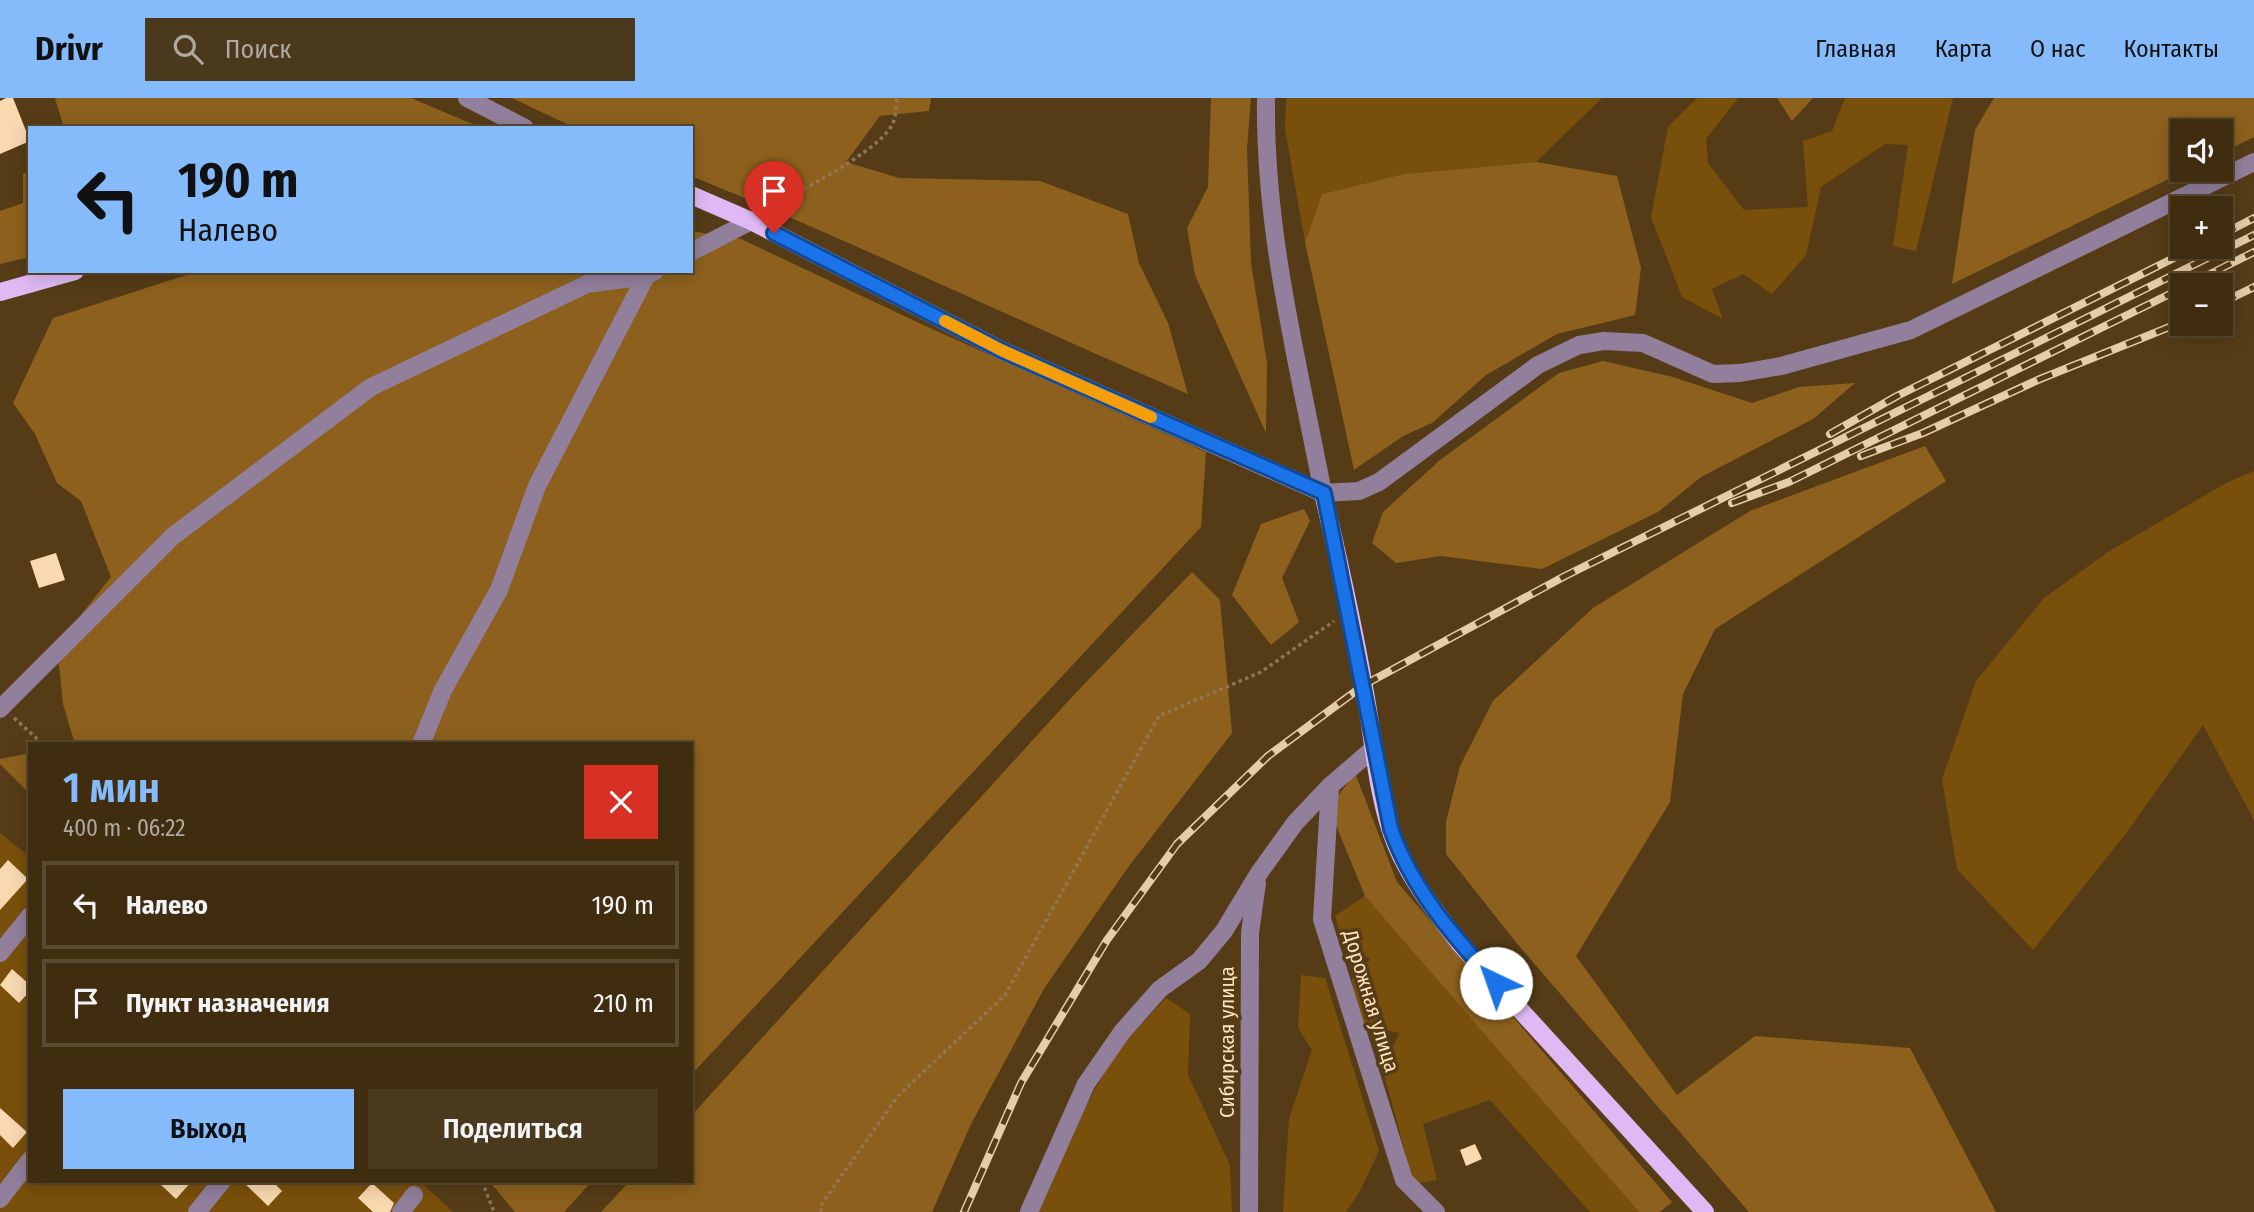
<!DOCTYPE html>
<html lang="ru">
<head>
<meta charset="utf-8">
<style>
	:root { --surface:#402d10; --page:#4b391e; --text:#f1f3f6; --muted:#aea89f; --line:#594930; --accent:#86bbfb }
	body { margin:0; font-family:"Fira Sans Condensed",sans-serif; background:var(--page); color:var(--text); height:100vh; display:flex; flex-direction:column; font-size:26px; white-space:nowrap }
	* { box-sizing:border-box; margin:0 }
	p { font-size:23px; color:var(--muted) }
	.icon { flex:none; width:38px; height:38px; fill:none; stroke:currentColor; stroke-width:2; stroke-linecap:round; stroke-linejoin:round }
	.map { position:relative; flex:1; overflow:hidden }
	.side { position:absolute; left:28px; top:644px; width:665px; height:441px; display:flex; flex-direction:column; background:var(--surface); border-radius:0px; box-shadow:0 4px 18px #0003,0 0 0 2px var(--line) }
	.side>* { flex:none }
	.top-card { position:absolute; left:28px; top:28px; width:665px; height:147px; border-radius:0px; box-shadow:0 4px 18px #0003,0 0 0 2px var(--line); background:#86bbfb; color:#111; overflow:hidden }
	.buttons { position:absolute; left:2170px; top:21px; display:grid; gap:14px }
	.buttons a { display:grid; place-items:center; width:63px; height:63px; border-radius:0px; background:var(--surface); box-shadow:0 4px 18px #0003,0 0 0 2px var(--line); font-size:35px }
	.pin { position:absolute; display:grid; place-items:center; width:60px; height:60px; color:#fff; margin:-72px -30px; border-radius:50% 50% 50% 0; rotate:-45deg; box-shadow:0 0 7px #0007 }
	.pin .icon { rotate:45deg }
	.me { position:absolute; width:77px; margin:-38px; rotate:318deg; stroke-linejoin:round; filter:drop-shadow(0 0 5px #0008) }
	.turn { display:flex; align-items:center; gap:24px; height:147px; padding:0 35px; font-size:32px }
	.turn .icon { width:91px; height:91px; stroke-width:2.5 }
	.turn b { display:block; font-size:49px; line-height:60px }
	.round { display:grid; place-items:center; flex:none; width:74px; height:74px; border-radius:0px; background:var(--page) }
	.summary { display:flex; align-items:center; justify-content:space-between; height:119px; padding:0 35px }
	h1 { font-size:42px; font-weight:600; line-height:52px; color:var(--accent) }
	.button { display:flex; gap:14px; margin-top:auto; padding:14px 35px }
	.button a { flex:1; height:80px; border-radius:0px; background:var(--accent); color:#111; font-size:28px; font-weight:600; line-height:80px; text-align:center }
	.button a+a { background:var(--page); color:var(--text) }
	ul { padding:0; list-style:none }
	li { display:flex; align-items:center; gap:21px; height:88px; margin:0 14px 10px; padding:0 21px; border:4px solid var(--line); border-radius:0px }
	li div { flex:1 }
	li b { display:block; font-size:26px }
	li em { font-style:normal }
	header { display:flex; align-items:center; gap:42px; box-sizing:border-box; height:98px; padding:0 35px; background:var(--accent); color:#111 }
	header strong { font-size:33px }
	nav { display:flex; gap:38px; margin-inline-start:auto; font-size:24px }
	.search { width:490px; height:63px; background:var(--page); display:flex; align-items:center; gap:18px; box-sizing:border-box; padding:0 24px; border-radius:0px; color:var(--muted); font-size:26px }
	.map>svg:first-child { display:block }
	.green { fill:#79500b }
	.forest { fill:#8d611d }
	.building { fill:#f9d9b0 }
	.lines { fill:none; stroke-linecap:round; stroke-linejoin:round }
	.path { stroke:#907651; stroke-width:3.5; stroke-dasharray:3.5 3.5; stroke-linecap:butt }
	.minor { stroke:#927f9c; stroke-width:18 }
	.major { stroke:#e0b9f4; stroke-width:18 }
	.rail-casing { stroke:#e6cca9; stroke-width:8 }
	.rail { stroke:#563c16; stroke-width:5; stroke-dasharray:16; stroke-linecap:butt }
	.route-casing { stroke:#114b97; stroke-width:18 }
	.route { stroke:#1a73e8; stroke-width:12 }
	.slow { stroke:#f59e0b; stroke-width:12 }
	.labels { text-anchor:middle; stroke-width:7; stroke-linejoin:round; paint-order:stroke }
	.street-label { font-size:21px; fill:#fde3c1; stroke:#563c16 }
</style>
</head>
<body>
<header>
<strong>Drivr</strong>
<div class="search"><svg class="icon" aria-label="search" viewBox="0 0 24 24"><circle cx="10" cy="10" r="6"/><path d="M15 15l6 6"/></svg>Поиск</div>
<nav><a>Главная</a><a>Карта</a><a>О нас</a><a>Контакты</a></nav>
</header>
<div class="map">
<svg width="2254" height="1114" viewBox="0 0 2254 1114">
	<rect width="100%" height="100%" fill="#563c16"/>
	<g class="green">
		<polygon points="1286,0 1602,0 1536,64 1404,76 1322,96 1305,144 1285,31"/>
		<polygon points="1697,0 1738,0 1706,41 1708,65 1744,112 1808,109 1803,43 1832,33 1845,0 1953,0 1916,153 1893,148 1908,47 1885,46 1821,89 1806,157 1772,196 1743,176 1712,191 1723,221 1682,199 1651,119 1668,29"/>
		<polygon points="2254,373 2254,722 2203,627 2127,734 2033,852 1957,771 1942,681 1976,583 2044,500 2108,454 2226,385"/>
		<polygon points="0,735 30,759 30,1083 420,1083 453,1114 0,1114"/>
		<polygon points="1365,798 1395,831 1639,1114 1590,1114 1490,1002 1423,1026 1437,1082 1414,1086 1382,969 1400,935 1355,926 1352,881 1371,860 1346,853 1335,818"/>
		<polygon points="1301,877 1325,880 1379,1053 1360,1093 1346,1114 1283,1114 1289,1021 1312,952 1298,930"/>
		<polygon points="1166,900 1190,916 1188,977 1230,1067 1232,1114 1038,1114 1059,1059 1115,954"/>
	</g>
	<g class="forest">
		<polygon points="55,0 411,0 477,28 64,30"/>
		<path d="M512,0H931L929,13L880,18L846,64L899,80L1040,83L1128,116L1139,165L1168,225L1188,296C1022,225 859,146 691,78V30H575Z"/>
		<polygon points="1211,0 1251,0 1247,51 1251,165 1267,265 1266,335 1195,177 1187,130 1208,89"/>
		<polygon points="1777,0 1813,0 1792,23"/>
		<polygon points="1994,0 2254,0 2254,39 2221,55 2221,33 2182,33 2182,72 2187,72 1952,186 1975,32"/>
		<polygon points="1536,64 1617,78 1641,170 1635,217 1557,236 1486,277 1432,325 1403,338 1354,372 1305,144 1322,96 1404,76"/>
		<polygon points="30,73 30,159 0,166 0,113 23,105 23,76"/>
		<polygon points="691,133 741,141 921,226 1206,354 1201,429 691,977 691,646 75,646 63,606 57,547 111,479 81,403 57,385 35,336 13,305 53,220 199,173 691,173"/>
		<polygon points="1603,263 1673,279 1752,305 1799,289 1855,285 1813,321 1701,379 1658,414 1542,471 1441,458 1396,465 1372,445 1383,414 1440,362 1559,275"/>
		<polygon points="1925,348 1946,383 1715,531 1683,596 1670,704 1576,858 1677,997 1755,938 1910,950 1996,1114 1749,1114 1519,848 1446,756 1446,724 1460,668 1493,603 1593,510 1750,413"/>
		<polygon points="1304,411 1310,423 1282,480 1299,524 1271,547 1232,497 1261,426"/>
		<polygon points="1192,474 1220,502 1232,635 1129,768 1045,889 971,1026 932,1114 601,1114 630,1083 691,1083 691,1018 1070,601"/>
		<polygon points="30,655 30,696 0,666 0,661"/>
		<polygon points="1355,675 1397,784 1672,1104 1660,1114 1639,1114 1365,798 1329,710"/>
		<polygon points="489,1083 592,1083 564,1114 515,1114"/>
	</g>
	<g class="building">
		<polygon points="6,0 13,0 30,43 0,56 0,3"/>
		<polygon points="56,455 65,482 39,490 30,463"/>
		<polygon points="8,762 28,781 0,812 0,771"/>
		<polygon points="12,871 30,887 30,893 19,905 0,887"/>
		<polygon points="0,1010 27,1034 13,1050 0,1037"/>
		<polygon points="1475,1046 1482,1061 1466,1068 1460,1052"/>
		<polygon points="157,1083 192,1083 176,1101"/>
		<polygon points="242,1083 272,1083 282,1093 268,1108"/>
		<polygon points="372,1085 394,1105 390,1114 373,1114 358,1100"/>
	</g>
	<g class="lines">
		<g class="path">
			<path d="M767,111C796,95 878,54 892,27C896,20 896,8 897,0"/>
			<polyline points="14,620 43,646"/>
			<polyline points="482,1083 494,1114"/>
			<polyline points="821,1114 821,1107 898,998 1005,897 1159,618 1261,574 1334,523"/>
		</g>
		<g class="minor">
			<polyline points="467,0 525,30"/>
			<path d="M1266,0C1264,134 1298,264 1323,395L1359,393L1379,384L1538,267L1579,247L1604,243L1643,245L1713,276L1740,275L1781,268L1911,232L2254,64"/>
			<polyline points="691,154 751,123"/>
			<polyline points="0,611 173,438 371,289 587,186 646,178 655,173"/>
			<polyline points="421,646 443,592 499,492 537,388 646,178"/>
			<polyline points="1330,688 1322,821 1404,1082 1436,1114"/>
			<polyline points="0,855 30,818"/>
			<polyline points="0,1101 30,1062"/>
			<polyline points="197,1114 222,1083"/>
			<polyline points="401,1114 414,1097"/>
			<polyline points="1029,1114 1086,986 1122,934 1160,891 1199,863 1224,833 1259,775 1295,725 1330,688 1374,650"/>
			<polyline points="1249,1114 1250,835 1257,785"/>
		</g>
		<g class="major">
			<path d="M691,97L751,123L1003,253L1323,395C1338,459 1353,524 1364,589C1374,641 1376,697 1396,747C1411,783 1436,814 1460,846L1705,1114"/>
			<polyline points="0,194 75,173"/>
		</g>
		<defs>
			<g id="rail">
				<polyline points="2221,137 2254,120"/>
				<polyline points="2188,187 2254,154"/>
				<polyline points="2221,205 2254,189"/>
				<polyline points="1830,336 1897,298 2196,149"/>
				<polyline points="1861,358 1923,335 2040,281 2182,224"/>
				<polyline points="1732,405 1789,384 2182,190"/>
				<polyline points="964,1114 1021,985 1107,842 1177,746 1268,658 1364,587 1565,478 2254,137"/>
			</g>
		</defs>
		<use href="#rail" class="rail-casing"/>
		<use href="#rail" class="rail"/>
	</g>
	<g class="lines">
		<defs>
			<path id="route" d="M774,135L1003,253L1324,395L1391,731C1412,791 1454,839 1496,885"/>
		</defs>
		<use href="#route" class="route-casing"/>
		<use href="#route" class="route"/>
		<polyline class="slow" points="945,223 1003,253 1151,319"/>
	</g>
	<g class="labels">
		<g class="street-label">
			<text transform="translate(1371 903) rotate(73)" y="7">Дорожная улица</text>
			<text transform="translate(1227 944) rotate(-90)" y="7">Сибирская улица</text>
		</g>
	</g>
</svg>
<div class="buttons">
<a><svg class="icon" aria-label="sound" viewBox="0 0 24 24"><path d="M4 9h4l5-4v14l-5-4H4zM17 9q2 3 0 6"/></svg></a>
<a>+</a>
<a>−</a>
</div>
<div class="pin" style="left:774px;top:135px;background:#d93025"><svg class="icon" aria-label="arrive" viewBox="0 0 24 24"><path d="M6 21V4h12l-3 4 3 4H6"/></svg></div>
<svg class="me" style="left:1496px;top:885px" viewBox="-20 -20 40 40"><circle r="19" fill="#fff"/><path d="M0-13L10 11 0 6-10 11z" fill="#1a73e8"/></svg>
<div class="top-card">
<div class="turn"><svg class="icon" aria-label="left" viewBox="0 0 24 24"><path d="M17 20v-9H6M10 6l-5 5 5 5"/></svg><div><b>190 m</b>Налево</div></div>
</div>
<section class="side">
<div class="summary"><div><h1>1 мин</h1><p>400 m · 06:22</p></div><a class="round" style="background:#d93025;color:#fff"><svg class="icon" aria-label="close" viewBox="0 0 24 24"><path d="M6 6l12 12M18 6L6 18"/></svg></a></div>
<ul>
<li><svg class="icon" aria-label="left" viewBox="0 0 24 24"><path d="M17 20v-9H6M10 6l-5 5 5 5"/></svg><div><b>Налево</b></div><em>190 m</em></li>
<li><svg class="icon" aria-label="arrive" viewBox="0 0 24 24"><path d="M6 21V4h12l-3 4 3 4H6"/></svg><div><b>Пункт назначения</b></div><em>210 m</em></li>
</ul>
<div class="button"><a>Выход</a><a>Поделиться</a></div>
</section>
</div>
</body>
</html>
